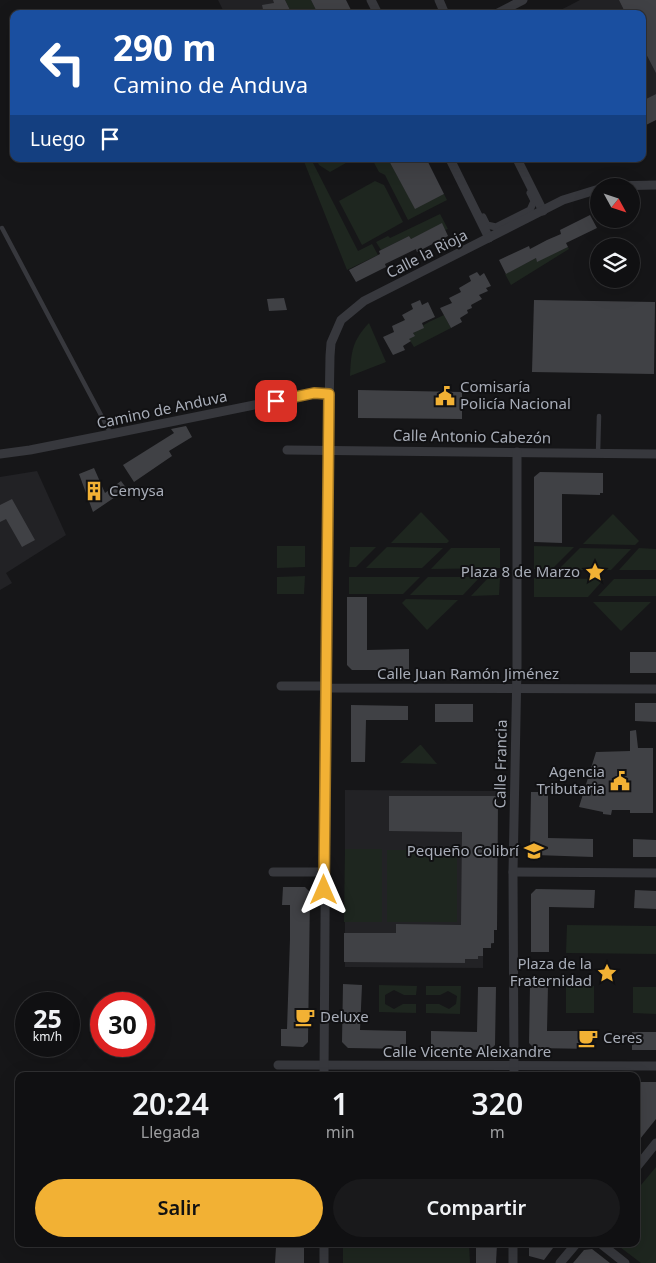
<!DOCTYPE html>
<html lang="es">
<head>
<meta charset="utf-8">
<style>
	:root { --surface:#101012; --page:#19191b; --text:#f1f3f6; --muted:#9c9d9f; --line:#303032; --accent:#f2b134 }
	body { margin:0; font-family:"Noto Sans",sans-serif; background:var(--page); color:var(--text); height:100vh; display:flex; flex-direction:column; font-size:19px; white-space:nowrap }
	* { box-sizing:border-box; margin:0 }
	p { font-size:16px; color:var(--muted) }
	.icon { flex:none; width:28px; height:28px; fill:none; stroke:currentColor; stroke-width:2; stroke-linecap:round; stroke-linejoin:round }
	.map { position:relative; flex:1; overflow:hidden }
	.details { position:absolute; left:15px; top:1072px; width:625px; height:175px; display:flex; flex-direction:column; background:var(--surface); border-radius:10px; box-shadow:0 5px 20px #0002,0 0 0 1px var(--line) }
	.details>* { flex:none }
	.guide { position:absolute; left:10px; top:10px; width:636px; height:152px; border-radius:10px; box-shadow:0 5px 20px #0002,0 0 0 1px var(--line); background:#1a4fa0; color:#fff; overflow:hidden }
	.needle { width:32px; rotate:130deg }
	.buttons { position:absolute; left:590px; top:178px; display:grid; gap:10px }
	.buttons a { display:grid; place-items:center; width:50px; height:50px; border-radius:50%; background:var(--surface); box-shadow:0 5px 20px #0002,0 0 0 1px var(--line); font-size:25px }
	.speed { position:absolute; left:15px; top:992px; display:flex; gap:10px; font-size:25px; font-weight:700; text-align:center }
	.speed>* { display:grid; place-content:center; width:65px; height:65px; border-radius:50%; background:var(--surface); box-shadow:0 5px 20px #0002,0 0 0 1px var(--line); line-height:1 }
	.speed small { font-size:12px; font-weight:400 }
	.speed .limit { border:8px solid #d22; background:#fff; color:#111 }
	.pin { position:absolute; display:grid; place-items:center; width:42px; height:42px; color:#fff; margin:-21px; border-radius:10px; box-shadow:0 2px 8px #0006 }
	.me { position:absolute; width:55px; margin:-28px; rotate:0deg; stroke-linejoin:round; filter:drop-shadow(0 0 4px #0008) }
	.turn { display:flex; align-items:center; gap:18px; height:105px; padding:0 20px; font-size:22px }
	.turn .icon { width:65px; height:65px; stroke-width:2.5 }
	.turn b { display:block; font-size:35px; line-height:42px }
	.then { display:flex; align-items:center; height:48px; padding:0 20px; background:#0003; gap:10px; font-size:19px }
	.eta { display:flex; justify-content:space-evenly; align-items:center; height:85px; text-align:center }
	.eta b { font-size:30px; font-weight:600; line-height:35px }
	.action { display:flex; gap:10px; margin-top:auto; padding:10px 20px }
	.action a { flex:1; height:58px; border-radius:30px; background:var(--accent); color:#111; font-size:20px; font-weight:600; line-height:58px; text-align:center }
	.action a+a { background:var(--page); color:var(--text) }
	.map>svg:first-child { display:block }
	.built { fill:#222225 }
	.green { fill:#1e261f }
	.building { fill:#404145 }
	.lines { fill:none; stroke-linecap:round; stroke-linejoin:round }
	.service { stroke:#37383d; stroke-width:4.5 }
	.pedestrian { stroke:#37383d; stroke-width:7 }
	.minor { stroke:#37383d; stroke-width:9 }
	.route-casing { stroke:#9d7322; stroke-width:12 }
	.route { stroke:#f2b134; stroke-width:9 }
	.labels { text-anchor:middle; stroke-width:4; stroke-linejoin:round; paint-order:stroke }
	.street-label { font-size:15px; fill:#a8adb8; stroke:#111113 }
	.poi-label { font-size:15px; fill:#a8adb8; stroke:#111113; text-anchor:start }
</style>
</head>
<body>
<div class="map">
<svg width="656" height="1263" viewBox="0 0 656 1263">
	<rect width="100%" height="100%" fill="#161618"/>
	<g class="built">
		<polygon points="218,0 285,0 292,14 225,14"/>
		<polygon points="580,0 656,0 656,94 643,101 642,14 553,14"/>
		<polygon points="37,471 66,535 6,573 12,583 0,590 0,477"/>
		<polygon points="345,790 498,791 497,930 494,930 494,943 483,948 483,968 345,967"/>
	</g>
	<g class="green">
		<polygon points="285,0 311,0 318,14 292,14"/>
		<polygon points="303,159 311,159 358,251 372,244 378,255 347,270"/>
		<polygon points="316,159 353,159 330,172 319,165"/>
		<polygon points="372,159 388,159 415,208 444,194 447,200 408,220 389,183 385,175 379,172"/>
		<polygon points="375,181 384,185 403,222 362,245 339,201"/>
		<polygon points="440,214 448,229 445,230 442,224 411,239 409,236 381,250 376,242 388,236 390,238"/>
		<polygon points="568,247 569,249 511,285 505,274 536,258 537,261"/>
		<path d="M444,315L451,328L414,347L409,339C417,326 431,321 444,315Z"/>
		<path d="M369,323L386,362L350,376C351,352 352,341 369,323Z"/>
		<polygon points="421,512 449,541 447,543 391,543"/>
		<polygon points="613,514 639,541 635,545 583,544"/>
		<polygon points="277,546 305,546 305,567 277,568"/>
		<polygon points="534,546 574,547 552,569 534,569"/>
		<polygon points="350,547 376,547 356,567 349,567"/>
		<polygon points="387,547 443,548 422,568 366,568"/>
		<polygon points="451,548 500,548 500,568 431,569"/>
		<polygon points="580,548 631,549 611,570 558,570"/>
		<polygon points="639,548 656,549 656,570 619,570"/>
		<polygon points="305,576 304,594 277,594 277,577"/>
		<polygon points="349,577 420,577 403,594 349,594"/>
		<polygon points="428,577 480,577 463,595 410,595"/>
		<polygon points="488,578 500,578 499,595 471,596"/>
		<polygon points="534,578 604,579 588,597 534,597"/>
		<polygon points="614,579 656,579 656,596 598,596"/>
		<polygon points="406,599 458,600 427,630 402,603"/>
		<polygon points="593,602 651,602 621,631"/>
		<polygon points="421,745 437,764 400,763 420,745"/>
		<polygon points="345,849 382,849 382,922 344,922"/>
		<rect x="387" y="850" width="70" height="72"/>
		<polygon points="567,925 656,926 656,954 566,953"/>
		<polygon points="379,985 417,986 416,995 404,995 394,990 385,995 385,1004 394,1009 403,1004 416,1004 416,1013 379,1012"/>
		<polygon points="426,986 461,986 460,1014 426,1013 426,1004 439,1004 449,1009 456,1004 457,996 448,991 440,995 426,995"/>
		<rect x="566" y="986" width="28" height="27"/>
		<polygon points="633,987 656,987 656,1014 633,1013"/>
		<polygon points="656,1167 656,1263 641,1263 616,1244 636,1244 636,1191"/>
		<polygon points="343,1244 469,1244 470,1263 343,1263"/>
	</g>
	<g class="building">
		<polygon points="273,0 285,0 292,14 264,14 262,5 274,3"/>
		<polygon points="311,0 346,0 353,14 318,14"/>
		<polygon points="619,0 656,0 656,73 642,46 642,14 626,14"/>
		<polygon points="656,94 656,120 642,127 642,101"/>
		<polygon points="388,159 427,160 444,194 415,209"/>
		<polygon points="590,215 597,228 566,243 568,247 537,262 536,258 506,274 499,260 529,246 530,249 547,240 561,234 560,230"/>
		<polygon points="442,223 448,236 417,252 416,249 385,264 386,267 356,282 349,270 380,254 379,251 409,236 411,239"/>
		<polygon points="477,272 480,276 484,273 491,286 486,288 488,291 479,295 482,299 471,305 472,308 467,310 468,313 460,318 462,322 451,328 440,308 452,303 449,298 461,292 459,288 471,281 469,276"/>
		<polygon points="284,298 287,310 269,311 267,299"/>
		<polygon points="420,300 422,305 428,302 435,317 422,323 424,328 413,333 415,336 409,339 411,341 403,346 405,350 393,355 383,337 394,332 392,326 405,320 402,315 413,309 411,304"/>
		<polygon points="534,300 655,302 654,374 532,372"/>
		<polygon points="358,390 462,392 462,419 358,418"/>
		<polygon points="186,426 192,437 169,451 172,456 134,482 123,465 174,433 171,429"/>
		<polygon points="94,468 105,493 121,481 127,489 93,512 79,474"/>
		<polygon points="540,472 603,473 603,493 600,493 600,495 562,494 562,543 534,542 534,477"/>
		<polygon points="12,499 35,540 22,547 6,519 0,522 0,505"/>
		<polygon points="347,597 367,597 367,650 409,649 409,670 352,670 347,665"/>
		<rect x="630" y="652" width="26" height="21"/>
		<polygon points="635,703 656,703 656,722 635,721"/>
		<rect x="435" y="704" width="38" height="18"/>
		<polygon points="351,705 408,706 408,720 366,720 365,762 351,762"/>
		<polygon points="636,730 638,748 653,748 653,813 630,813 630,810 612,810 611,815 603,814 603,812 579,807 596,752 630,751 630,731"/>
		<polygon points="531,792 548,792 548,838 593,839 593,857 535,855 530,850"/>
		<polygon points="389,796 498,796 497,930 494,930 494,943 491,943 491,948 483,948 483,956 478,956 478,959 465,959 465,963 344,962 344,933 396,933 396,924 461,925 462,832 389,831"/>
		<polygon points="633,839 656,840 656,857 633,857"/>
		<polygon points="283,887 305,887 310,892 308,1042 303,1047 281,1046 281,1029 287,1029 290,939 290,905 282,905"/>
		<polygon points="536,889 595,890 594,908 549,907 549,952 531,952 531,894"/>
		<polygon points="635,890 656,891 656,909 634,908"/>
		<polygon points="343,984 362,985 360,1030 406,1031 406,1049 348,1048 342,1042"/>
		<polygon points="530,985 548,985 547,1031 593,1031 593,1049 534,1048 529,1043"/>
		<polygon points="478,987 496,987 495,1045 490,1050 431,1049 431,1031 477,1032"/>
		<rect x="632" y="1032" width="24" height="18"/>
		<polygon points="636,1082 656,1082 656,1119 636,1144"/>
		<polygon points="283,1244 304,1244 304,1263 275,1263 276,1247 283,1247"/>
		<polygon points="476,1244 497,1244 496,1263 476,1263"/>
		<polygon points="529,1244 556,1244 544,1260 529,1256"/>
		<polygon points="592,1249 610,1263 573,1263 584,1250"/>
	</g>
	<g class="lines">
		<g class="service">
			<polyline points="2,228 111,434"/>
			<polyline points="598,453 599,416"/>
		</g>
		<polyline class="pedestrian" points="483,217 487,225 496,227 530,210 534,201 530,193"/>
		<g class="minor">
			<polyline points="371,0 378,14"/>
			<polyline points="439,0 445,14"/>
			<polyline points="496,14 523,0"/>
			<polyline points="450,159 489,238"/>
			<polyline points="517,159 543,211"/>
			<polyline points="610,186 656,185"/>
			<polyline points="287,450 656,454"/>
			<polyline points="0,454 30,450 111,434 314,393 329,394"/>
			<polyline points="281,686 321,686 327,688 656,689"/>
			<polyline points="273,872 324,872"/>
			<polyline points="513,872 656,873"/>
			<polyline points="278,1065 656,1066"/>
			<polyline points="324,1076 328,470 330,356 331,343 341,320 364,301 563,200 599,189"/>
			<polyline points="514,1076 513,872 517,667 517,452"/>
			<polyline points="636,1168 656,1143"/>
			<polyline points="601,1244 625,1263"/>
			<polyline points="324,1263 324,1244"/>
			<polyline points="513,1263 513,1244"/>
			<polyline points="560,1263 576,1244"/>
		</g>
	</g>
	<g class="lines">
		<defs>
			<polyline id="route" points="276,401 314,393 329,394 324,890"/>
		</defs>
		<use href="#route" class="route-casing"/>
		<use href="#route" class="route"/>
	</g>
	<defs>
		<symbol id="civic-bare" viewBox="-9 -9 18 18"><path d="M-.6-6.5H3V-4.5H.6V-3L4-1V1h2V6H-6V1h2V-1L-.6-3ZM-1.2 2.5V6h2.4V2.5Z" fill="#f2b134" stroke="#111113" stroke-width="2.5" paint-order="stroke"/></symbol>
		<symbol id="building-bare" viewBox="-9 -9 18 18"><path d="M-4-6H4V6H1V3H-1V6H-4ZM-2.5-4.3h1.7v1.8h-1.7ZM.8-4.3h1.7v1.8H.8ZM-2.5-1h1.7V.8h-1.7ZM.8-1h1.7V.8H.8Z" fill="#f2b134" stroke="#111113" stroke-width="2.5" paint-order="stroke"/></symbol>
		<symbol id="sight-bare" viewBox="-9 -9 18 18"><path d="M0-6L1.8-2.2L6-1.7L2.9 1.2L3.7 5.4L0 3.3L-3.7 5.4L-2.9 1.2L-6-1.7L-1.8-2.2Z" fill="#f2b134" stroke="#111113" stroke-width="2.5" paint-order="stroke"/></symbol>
		<symbol id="school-bare" viewBox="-9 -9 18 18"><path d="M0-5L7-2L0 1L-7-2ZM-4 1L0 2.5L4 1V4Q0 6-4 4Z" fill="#f2b134" stroke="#111113" stroke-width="2.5" paint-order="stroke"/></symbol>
		<symbol id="cafe-bare" viewBox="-9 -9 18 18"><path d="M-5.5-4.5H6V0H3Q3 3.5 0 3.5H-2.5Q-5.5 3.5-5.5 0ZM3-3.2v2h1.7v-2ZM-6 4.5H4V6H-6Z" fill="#f2b134" stroke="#111113" stroke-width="2.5" paint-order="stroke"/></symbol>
	</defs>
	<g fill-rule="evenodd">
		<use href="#civic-bare" x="431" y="382" width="28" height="28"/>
		<use href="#building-bare" x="80" y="477" width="28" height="28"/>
		<use href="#sight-bare" x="581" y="558" width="28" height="28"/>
		<use href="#civic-bare" x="606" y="767" width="28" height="28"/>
		<use href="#school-bare" x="520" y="837" width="28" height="28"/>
		<use href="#sight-bare" x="593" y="959" width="28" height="28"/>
		<use href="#cafe-bare" x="291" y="1003" width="28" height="28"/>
		<use href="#cafe-bare" x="574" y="1024" width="28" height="28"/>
	</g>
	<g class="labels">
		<g class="street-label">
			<text transform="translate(427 254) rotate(-27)" y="5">Calle la Rioja</text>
			<text transform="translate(162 410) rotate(-12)" y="5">Camino de Anduva</text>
			<text transform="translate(472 437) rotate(1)" y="5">Calle Antonio Cabezón</text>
			<text x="468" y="679">Calle Juan Ramón Jiménez</text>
			<text transform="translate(501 764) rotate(-89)" y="5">Calle Francia</text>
			<text x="467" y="1057">Calle Vicente Aleixandre</text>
		</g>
		<g class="poi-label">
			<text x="460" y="392">Comisaría<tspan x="460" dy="17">Policía Nacional</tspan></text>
			<text x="109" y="496">Cemysa</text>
			<text x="580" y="577" text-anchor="end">Plaza 8 de Marzo</text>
			<text x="605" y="777" text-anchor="end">Agencia<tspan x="605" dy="17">Tributaria</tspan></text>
			<text x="519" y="856" text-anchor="end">Pequeño Colibrí</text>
			<text x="592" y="969" text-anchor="end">Plaza de la<tspan x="592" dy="17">Fraternidad</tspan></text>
			<text x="320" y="1022">Deluxe</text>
			<text x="603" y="1043">Ceres</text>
		</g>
	</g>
</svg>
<div class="buttons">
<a><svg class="needle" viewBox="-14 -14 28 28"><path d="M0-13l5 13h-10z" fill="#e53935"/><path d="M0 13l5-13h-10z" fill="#9c9d9f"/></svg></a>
<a><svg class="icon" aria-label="layers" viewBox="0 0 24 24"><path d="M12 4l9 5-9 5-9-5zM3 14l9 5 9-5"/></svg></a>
</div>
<div class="speed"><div>25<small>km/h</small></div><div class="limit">30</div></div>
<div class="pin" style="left:276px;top:401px;background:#d93025"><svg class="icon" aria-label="arrive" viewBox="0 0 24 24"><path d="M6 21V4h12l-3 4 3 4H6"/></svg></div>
<svg class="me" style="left:324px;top:890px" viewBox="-20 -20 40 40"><path d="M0-17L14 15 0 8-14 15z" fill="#f2b134" stroke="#fff" stroke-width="4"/></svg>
<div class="guide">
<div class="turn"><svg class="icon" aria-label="left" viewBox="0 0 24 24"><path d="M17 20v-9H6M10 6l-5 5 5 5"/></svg><div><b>290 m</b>Camino de Anduva</div></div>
<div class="then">Luego<svg class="icon" aria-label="arrive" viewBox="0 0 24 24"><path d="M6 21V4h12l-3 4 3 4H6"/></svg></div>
</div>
<section class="details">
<div class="eta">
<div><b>20:24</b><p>Llegada</p></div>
<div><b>1</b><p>min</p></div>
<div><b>320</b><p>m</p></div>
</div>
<div class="action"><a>Salir</a><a>Compartir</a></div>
</section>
</div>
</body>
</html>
